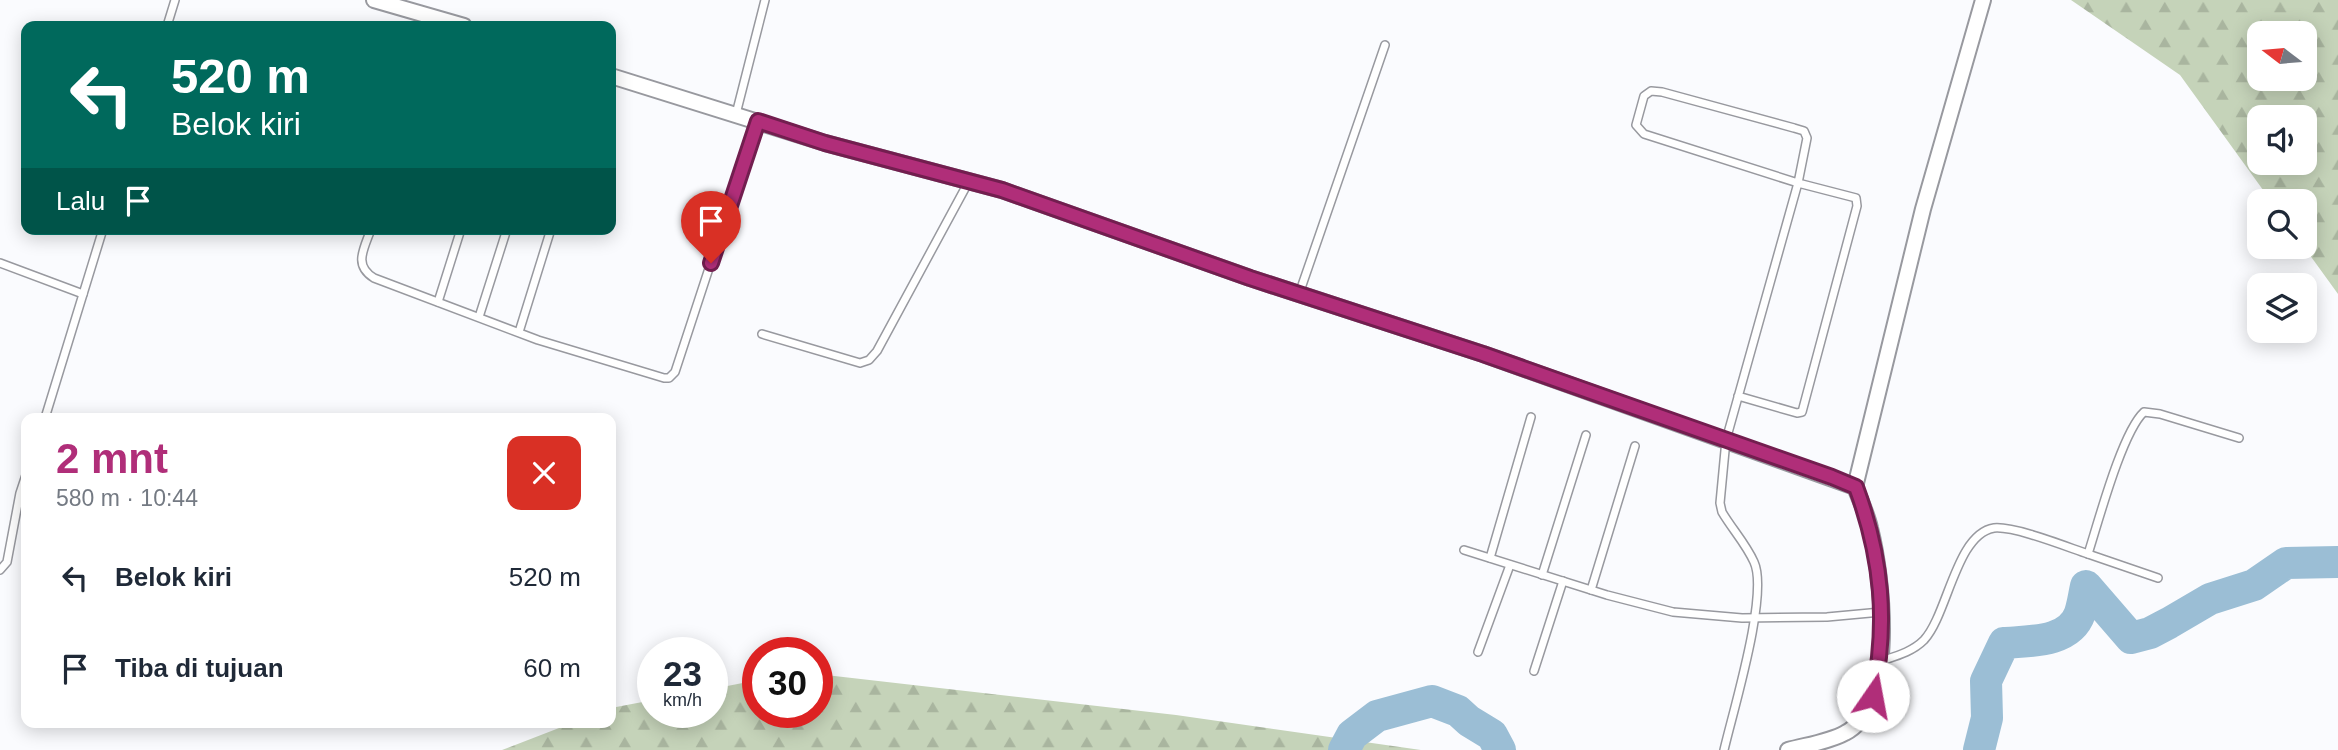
<!DOCTYPE html>
<html lang="id">
<head>
<meta charset="utf-8">
<style>
	:root { --surface:#fff; --page:#f6f6f7; --text:#1f2937; --muted:#747a83; --accent:#b02e79 }
	body { margin:0; font-family:Helvetica,sans-serif; background:var(--page); color:var(--text); height:100vh; display:flex; flex-direction:column; font-size:26px; white-space:nowrap }
	* { box-sizing:border-box; margin:0 }
	p { font-size:23px; color:var(--muted) }
	.icon { flex:none; width:38px; height:38px; fill:none; stroke:currentColor; stroke-width:2; stroke-linecap:round; stroke-linejoin:round }
	.map { position:relative; flex:1; overflow:hidden }
	.side { position:absolute; left:21px; top:413px; width:595px; height:315px; display:flex; flex-direction:column; background:var(--surface); border-radius:14px; box-shadow:0 4px 18px #0003 }
	.side>* { flex:none }
	.guide { position:absolute; left:21px; top:21px; width:595px; height:214px; border-radius:14px; box-shadow:0 4px 18px #0003; background:#00695c; color:#fff; overflow:hidden }
	.needle { width:46px; rotate:286deg }
	.tools { position:absolute; left:2247px; top:21px; display:grid; gap:14px }
	.tools a { display:grid; place-items:center; width:70px; height:70px; border-radius:14px; background:var(--surface); box-shadow:0 4px 18px #0003; font-size:35px }
	.speed { position:absolute; left:637px; top:637px; display:flex; gap:14px; font-size:35px; font-weight:700; text-align:center }
	.speed>* { display:grid; place-content:center; width:91px; height:91px; border-radius:50%; background:var(--surface); box-shadow:0 4px 18px #0003; line-height:1 }
	.speed small { font-size:18px; font-weight:400 }
	.speed .limit { border:10px solid #d22; background:#fff; color:#111 }
	.pin { position:absolute; display:grid; place-items:center; width:60px; height:60px; color:#fff; margin:-72px -30px; border-radius:50% 50% 50% 0; rotate:-45deg; box-shadow:0 0 7px #0007 }
	.pin .icon { rotate:45deg }
	.me { position:absolute; width:77px; margin:-38px; rotate:12deg; stroke-linejoin:round; filter:drop-shadow(0 0 5px #0008) }
	.turn { display:flex; align-items:center; gap:24px; height:147px; padding:0 35px; font-size:32px }
	.turn .icon { width:91px; height:91px; stroke-width:2.5 }
	.turn b { display:block; font-size:49px; line-height:60px }
	.then { display:flex; align-items:center; height:66px; padding:0 35px; background:#0003; gap:14px; font-size:26px }
	.round { display:grid; place-items:center; flex:none; width:74px; height:74px; border-radius:14px; background:var(--page) }
	.headline { display:flex; align-items:center; justify-content:space-between; height:119px; padding:0 35px }
	h1 { font-size:42px; font-weight:600; line-height:52px; color:var(--accent) }
	ul { padding:0; list-style:none }
	li { display:flex; align-items:center; gap:21px; height:91px; padding:0 35px }
	li div { flex:1 }
	li b { display:block; font-size:26px }
	li em { font-style:normal }
	.map>svg:first-child { display:block }
	.forest { fill:url(#forest-firs); fill-rule:evenodd }
	.lines { fill:none; stroke-linecap:round; stroke-linejoin:round }
	.river { stroke:#9bbed5; stroke-width:32 }
	.lane-casing { stroke:#98999f; stroke-width:10 }
	.street-casing { stroke:#98999f; stroke-width:18 }
	.lane { stroke:#fff; stroke-width:7 }
	.street { stroke:#fff; stroke-width:14 }
	.route-casing { stroke:#721e4f; stroke-width:18 }
	.route { stroke:#b02e79; stroke-width:12 }
</style>
</head>
<body>
<div class="map">
<svg width="2338" height="750" viewBox="0 0 2338 750">
	<defs>
		<pattern id="forest-firs" width="22" height="20" patternUnits="userSpaceOnUse" patternTransform="scale(1.75)"><rect width="22" height="20" fill="#c5d3b9"/><path d="M5 1l3.5 6h-7zM16 11l3.5 6h-7z" fill="#a9b59f"/></pattern>
	</defs>
	<rect width="100%" height="100%" fill="#fafbfe"/>
	<g class="forest">
		<path d="M2071,0H2338V294L2304,247L2305,201H2271L2180,75ZM2259,33H2305V79H2259ZM2259,117H2305V163H2259Z"/>
		<polygon points="817,674 1176,715 1421,750 502,750 572,723 611,723 611,708 653,700 653,712 712,712 712,689 758,680 758,712 817,712"/>
	</g>
	<g class="lines">
		<g class="river">
			<polyline points="1344,750 1352,735 1377,716 1432,701 1458,711 1469,721 1492,735 1500,750"/>
			<path d="M1979,750L1987,718L1986,681L2004,643C2029,641 2070,643 2080,613C2083,604 2084,595 2086,586L2131,638L2150,633L2169,623L2210,599L2254,585L2286,563L2338,562"/>
		</g>
		<defs>
			<g id="lane">
				<polyline points="167,26 175,0"/>
				<polyline points="736,114 765,0"/>
				<path d="M371,229C364,249 353,265 374,278L538,340L664,378H669L675,372L757,122"/>
				<polyline points="0,263 83,294"/>
				<polyline points="1299,294 1385,45"/>
				<polyline points="438,302 461,229"/>
				<polyline points="479,317 507,229"/>
				<polyline points="519,332 551,229"/>
				<polyline points="762,334 860,363 869,360 877,351 969,181"/>
				<polyline points="45,418 103,229"/>
				<polyline points="1464,550 1607,595 1673,612 1742,618 1827,617 1881,612"/>
				<polyline points="2088,554 2158,578"/>
				<polyline points="1490,558 1531,417"/>
				<polyline points="0,570 7,562 20,493 26,475"/>
				<polyline points="1542,575 1586,435"/>
				<polyline points="1591,590 1635,446"/>
				<polyline points="1478,652 1510,565"/>
				<path d="M1881,661C1896,656 1912,652 1924,640C1948,614 1956,534 1994,528C2015,526 2067,547 2088,554C2098,523 2122,432 2144,412L2160,414L2239,438"/>
				<polyline points="1534,671 1563,581"/>
				<path d="M1724,750C1733,711 1769,594 1754,562C1746,544 1732,529 1722,512L1720,503L1726,440L1798,183L1807,138L1804,131L1794,128L1662,92L1651,91L1644,96L1636,125L1644,134L1798,183L1856,198L1857,206L1802,412L1797,413L1738,396"/>
			</g>
			<g id="street">
				<polyline points="374,0 464,26"/>
				<path d="M611,76L825,143L1002,190L1250,278L1483,354L1855,487C1860,500 1867,514 1870,528C1882,575 1898,706 1845,733C1829,742 1806,745 1788,750"/>
				<polyline points="1855,487 1923,209 1983,0"/>
			</g>
		</defs>
		<use href="#lane" class="lane-casing"/>
		<use href="#street" class="street-casing"/>
		<use href="#lane" class="lane"/>
		<use href="#street" class="street"/>
	</g>
	<g class="lines">
		<defs>
			<path id="route" d="M711,263L758,121L825,143L1002,190L1250,278L1483,354L1832,477L1856,487C1882,558 1888,622 1873,696"/>
		</defs>
		<use href="#route" class="route-casing"/>
		<use href="#route" class="route"/>
	</g>
</svg>
<div class="tools">
<a><svg class="needle" viewBox="-14 -14 28 28"><path d="M0-13l5 13h-10z" fill="#e53935"/><path d="M0 13l5-13h-10z" fill="#747a83"/></svg></a>
<a><svg class="icon" aria-label="sound" viewBox="0 0 24 24"><path d="M4 9h4l5-4v14l-5-4H4zM17 9q2 3 0 6"/></svg></a>
<a><svg class="icon" aria-label="search" viewBox="0 0 24 24"><circle cx="10" cy="10" r="6"/><path d="M15 15l6 6"/></svg></a>
<a><svg class="icon" aria-label="layers" viewBox="0 0 24 24"><path d="M12 4l9 5-9 5-9-5zM3 14l9 5 9-5"/></svg></a>
</div>
<div class="speed"><div>23<small>km/h</small></div><div class="limit">30</div></div>
<div class="pin" style="left:711px;top:263px;background:#d93025"><svg class="icon" aria-label="arrive" viewBox="0 0 24 24"><path d="M6 21V4h12l-3 4 3 4H6"/></svg></div>
<svg class="me" style="left:1873px;top:696px" viewBox="-20 -20 40 40"><circle r="19" fill="#fff"/><path d="M0-13L10 11 0 6-10 11z" fill="#b02e79"/></svg>
<div class="guide">
<div class="turn"><svg class="icon" aria-label="left" viewBox="0 0 24 24"><path d="M17 20v-9H6M10 6l-5 5 5 5"/></svg><div><b>520 m</b>Belok kiri</div></div>
<div class="then">Lalu<svg class="icon" aria-label="arrive" viewBox="0 0 24 24"><path d="M6 21V4h12l-3 4 3 4H6"/></svg></div>
</div>
<section class="side">
<div class="headline"><div><h1>2 mnt</h1><p>580 m · 10:44</p></div><a class="round" style="background:#d93025;color:#fff"><svg class="icon" aria-label="close" viewBox="0 0 24 24"><path d="M6 6l12 12M18 6L6 18"/></svg></a></div>
<ul>
<li><svg class="icon" aria-label="left" viewBox="0 0 24 24"><path d="M17 20v-9H6M10 6l-5 5 5 5"/></svg><div><b>Belok kiri</b></div><em>520 m</em></li>
<li><svg class="icon" aria-label="arrive" viewBox="0 0 24 24"><path d="M6 21V4h12l-3 4 3 4H6"/></svg><div><b>Tiba di tujuan</b></div><em>60 m</em></li>
</ul>
</section>
</div>
</body>
</html>
